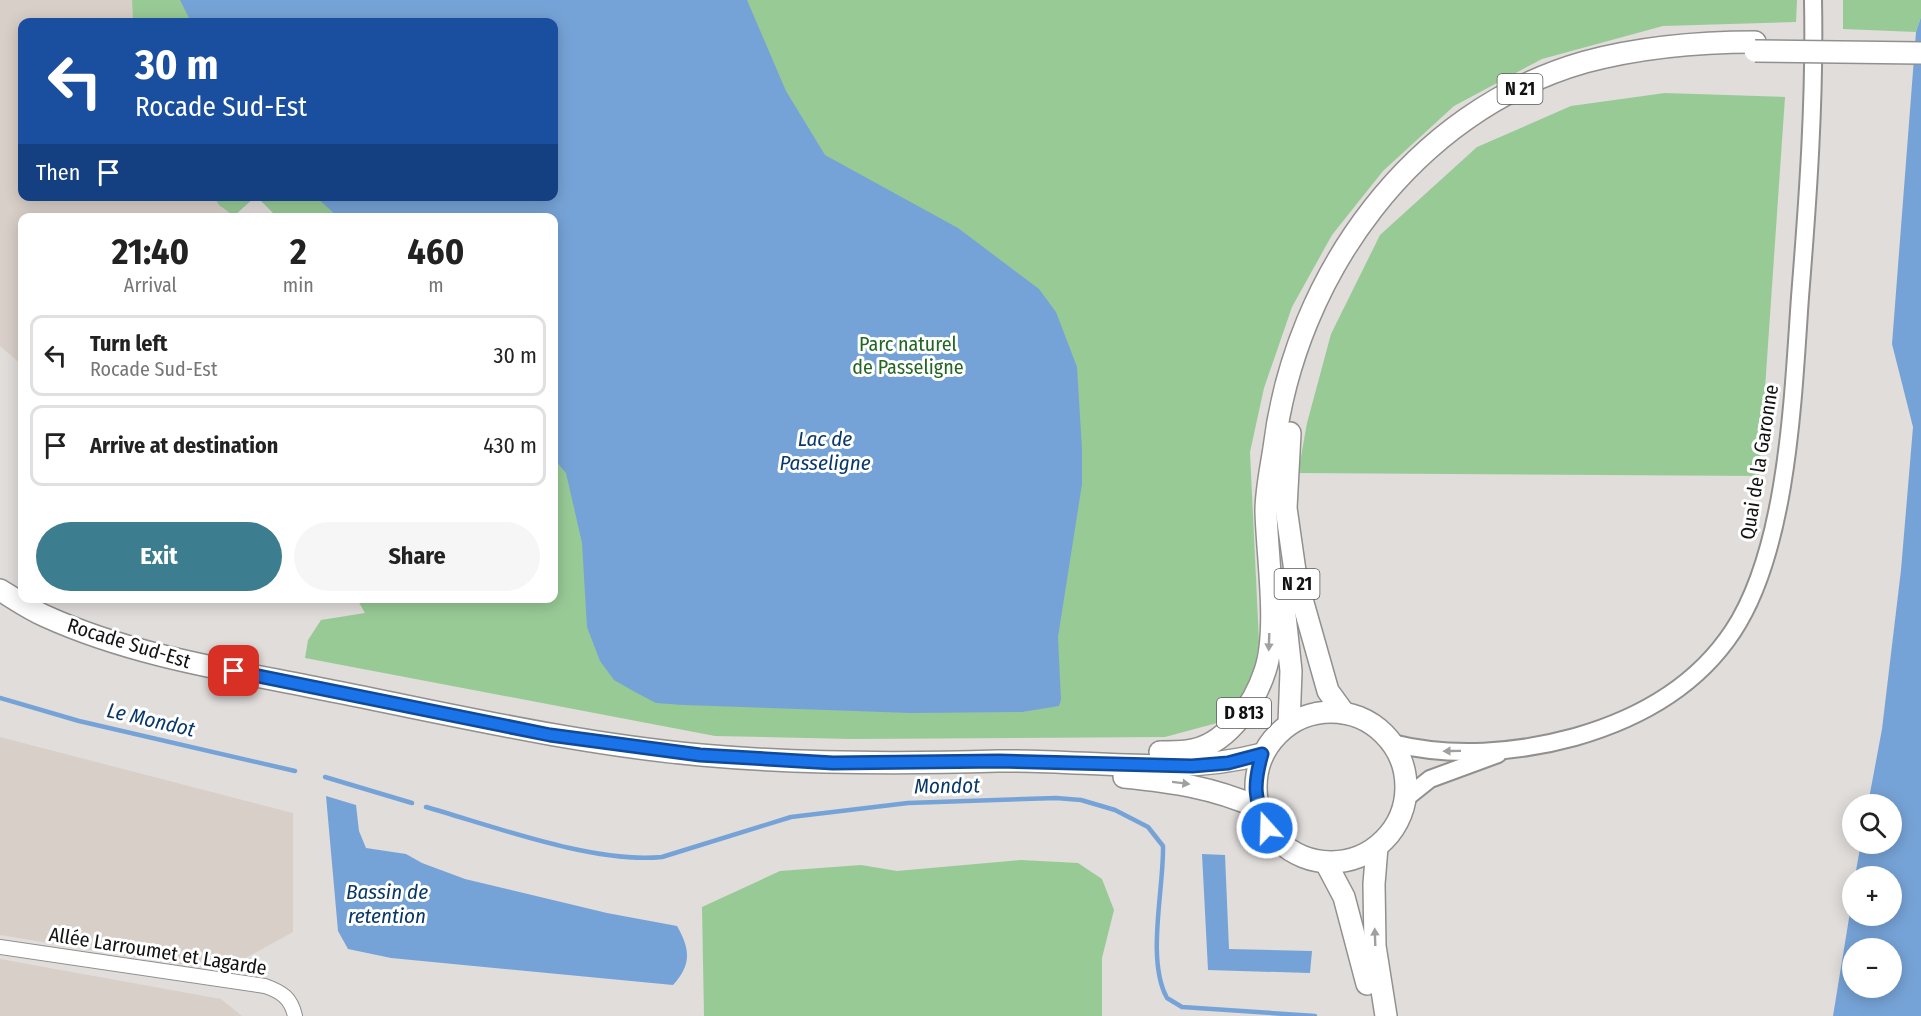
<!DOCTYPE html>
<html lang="en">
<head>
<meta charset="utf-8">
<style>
	:root { --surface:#fff; --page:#f6f6f6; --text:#222; --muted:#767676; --line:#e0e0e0; --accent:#3c7e90 }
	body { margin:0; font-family:"Fira Sans Condensed",sans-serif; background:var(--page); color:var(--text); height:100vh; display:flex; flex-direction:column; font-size:22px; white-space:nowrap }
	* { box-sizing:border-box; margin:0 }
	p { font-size:20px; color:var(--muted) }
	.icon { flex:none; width:33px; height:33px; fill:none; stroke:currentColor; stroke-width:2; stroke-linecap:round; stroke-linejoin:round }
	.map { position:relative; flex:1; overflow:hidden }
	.panel { position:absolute; left:18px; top:213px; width:540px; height:390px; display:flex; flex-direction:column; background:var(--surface); border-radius:12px; box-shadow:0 3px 15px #0003 }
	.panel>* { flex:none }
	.top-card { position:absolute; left:18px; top:18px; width:540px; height:183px; border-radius:12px; box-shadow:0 3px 15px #0003; background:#1a4fa0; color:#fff; overflow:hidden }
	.tools { position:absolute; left:1842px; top:794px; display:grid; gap:12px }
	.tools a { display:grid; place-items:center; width:60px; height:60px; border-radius:50%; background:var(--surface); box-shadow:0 3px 15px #0003; font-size:30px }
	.pin { position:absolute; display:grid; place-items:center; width:51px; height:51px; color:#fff; margin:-26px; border-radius:12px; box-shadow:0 3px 9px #0006 }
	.me { position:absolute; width:66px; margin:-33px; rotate:340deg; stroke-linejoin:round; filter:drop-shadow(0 0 4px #0008) }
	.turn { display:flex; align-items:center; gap:21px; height:126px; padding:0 18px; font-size:27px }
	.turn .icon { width:78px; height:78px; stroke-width:2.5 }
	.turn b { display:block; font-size:42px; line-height:51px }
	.then { display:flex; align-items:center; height:57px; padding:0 18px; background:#0003; gap:12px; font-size:22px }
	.eta { display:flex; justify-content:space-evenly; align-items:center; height:102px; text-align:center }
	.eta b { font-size:36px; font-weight:700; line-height:42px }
	.action { display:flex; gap:12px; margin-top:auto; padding:12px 18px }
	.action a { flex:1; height:69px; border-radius:36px; background:var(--accent); color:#fff; font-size:24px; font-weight:700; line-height:69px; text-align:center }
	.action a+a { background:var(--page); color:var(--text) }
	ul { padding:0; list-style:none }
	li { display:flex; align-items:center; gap:18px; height:81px; margin:0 12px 9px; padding:0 6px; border:3px solid var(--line); border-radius:12px }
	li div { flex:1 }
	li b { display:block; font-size:22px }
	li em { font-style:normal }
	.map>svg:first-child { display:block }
	.built { fill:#d9cfc9 }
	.green { fill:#98ca96 }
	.water { fill:#76a3d7; fill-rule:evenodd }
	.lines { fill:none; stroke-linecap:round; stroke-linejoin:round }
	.stream { stroke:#76a3d7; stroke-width:4.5 }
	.minor-casing { stroke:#92908e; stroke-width:16 }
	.tertiary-casing { stroke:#92908e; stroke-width:20 }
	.primary-casing { stroke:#92908e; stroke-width:24 }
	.minor { stroke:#fff; stroke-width:14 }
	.tertiary { stroke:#fff; stroke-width:16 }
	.primary { stroke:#fff; stroke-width:21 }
	.primary-bridge-casing { stroke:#92908e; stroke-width:24; stroke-linecap:butt }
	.primary-bridge { stroke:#fff; stroke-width:21 }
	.oneway { fill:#a1a0a0 }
	.route-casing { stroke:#114b97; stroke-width:15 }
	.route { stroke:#1a73e8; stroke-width:10 }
	.labels { text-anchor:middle; stroke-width:6; stroke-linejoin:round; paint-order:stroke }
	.shield { fill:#fff; stroke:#5a5959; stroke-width:1.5 }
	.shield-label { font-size:18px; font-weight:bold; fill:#131212 }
	.park-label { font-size:20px; fill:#226623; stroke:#fff }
	.street-label { font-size:20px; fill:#131212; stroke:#fff }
	.water-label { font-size:21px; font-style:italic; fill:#093969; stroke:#fff }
</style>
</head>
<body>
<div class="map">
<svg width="1921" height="1016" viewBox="0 0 1921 1016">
	<rect width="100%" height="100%" fill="#e0dddb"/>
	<g class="built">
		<polygon points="0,0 132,0 133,22 22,22 22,196 214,197 219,205 234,216 22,218 22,365 0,346"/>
		<polygon points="0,737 293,813 293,932 222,971 0,935"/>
		<polygon points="0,959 221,999 242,1016 0,1016"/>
	</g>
	<g class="green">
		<polygon points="132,0 1797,0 1796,22 1663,26 1542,59 1454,106 1383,171 1332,235 1292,307 1264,388 1250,452 1259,642 1251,689 1217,723 1165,737 852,739 715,736 305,658 308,640 321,620 365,613 357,599 554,598 554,218 277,217 257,197 554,196 554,22 133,22"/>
		<polygon points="1843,0 1921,0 1921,17 1916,32 1843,29"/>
		<polygon points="1665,93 1785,97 1759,476 1298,473 1307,423 1331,334 1380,235 1477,147 1571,106"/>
		<polygon points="214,197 255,197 234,216 219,205"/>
		<polygon points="1021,860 1078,863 1102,879 1114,910 1102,958 1102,1016 704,1016 702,907 780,871 861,865 897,871"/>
	</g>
	<g class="water">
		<polygon points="180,0 747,0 786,91 825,155 958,228 1039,289 1056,312 1077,367 1082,449 1082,484 1058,637 1061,700 1059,706 1022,712 911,713 683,705 656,703 635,692 614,680 600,661 587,627 582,543 566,473 554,459 554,218 338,217 316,197 554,196 554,22 191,22"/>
		<path d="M1921,17V1016H1833L1852,900V915H1892V876H1855L1861,843H1892V804H1868L1882,729L1901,570L1913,427L1892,344L1916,32ZM1852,948H1892V987H1852Z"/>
		<path d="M326,796L356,805L359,831L366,848L406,854L422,863L465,879L607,913L677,926C690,949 692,964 673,985L391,958L348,949L338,931Z"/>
		<polygon points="1202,854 1225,855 1229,949 1312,951 1310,973 1208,970"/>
	</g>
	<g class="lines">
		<g class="stream">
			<polyline points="0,698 79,721 295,771"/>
			<polyline points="325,777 412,803"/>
			<path d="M426,807C493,826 594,864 662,857L791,817L908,803L1056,798L1081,800L1115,810L1148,827L1163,846C1164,889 1146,960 1167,998L1182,1007L1315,1016"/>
		</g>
		<defs>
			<path id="minor" d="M0,947L265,986C282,992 291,998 295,1016"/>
			<g id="tertiary">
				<path d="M1392,743C1451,758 1517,753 1575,737C1638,719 1696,687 1733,631C1788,548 1793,396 1800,297C1808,198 1815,99 1813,0"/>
				<polyline points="1405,799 1430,779 1498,754"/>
			</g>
			<g id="primary">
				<polyline points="1290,433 1286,508 1296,578 1328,691 1344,713"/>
				<polyline points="1282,588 1291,671 1289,724"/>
				<path d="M0,590C15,599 29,609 45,616C135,657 235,671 332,691C454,715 577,744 701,755C800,764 899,764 998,761C1086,759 1176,777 1262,754"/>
				<circle cx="1331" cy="787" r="75"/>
				<path d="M1160,752C1169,752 1178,752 1187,751C1225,747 1254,705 1265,671C1279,630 1267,556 1266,511C1266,491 1271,468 1274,448C1295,275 1413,111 1585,62C1641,47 1697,42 1755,42"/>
				<path d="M1124,777C1173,782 1211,787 1257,807"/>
				<polyline points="1377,847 1374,884 1375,946 1386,1016"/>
				<polyline points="1326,863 1344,897 1367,984"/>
			</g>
		</defs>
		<use href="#minor" class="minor-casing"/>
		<use href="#tertiary" class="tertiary-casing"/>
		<use href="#primary" class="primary-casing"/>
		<use href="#minor" class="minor"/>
		<use href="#tertiary" class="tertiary"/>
		<use href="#primary" class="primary"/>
		<defs>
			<polyline id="primary-bridge" points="1755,51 1921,53"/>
		</defs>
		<use href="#primary-bridge" class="primary-bridge-casing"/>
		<use href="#primary-bridge" class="primary-bridge"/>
	</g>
	<defs><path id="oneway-solid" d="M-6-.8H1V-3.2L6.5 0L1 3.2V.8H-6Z" transform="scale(1.5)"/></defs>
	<g class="oneway">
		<use href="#oneway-solid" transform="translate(1269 642) rotate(92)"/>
		<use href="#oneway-solid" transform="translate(1452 751) rotate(179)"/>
		<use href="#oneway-solid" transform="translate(1181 783) rotate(7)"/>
		<use href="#oneway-solid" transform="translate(1375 937) rotate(-92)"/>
	</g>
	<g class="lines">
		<defs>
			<path id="route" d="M234,671L550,735L700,755L833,763L999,761L1192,766L1228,763L1262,754C1253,785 1254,799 1267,828"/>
		</defs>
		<use href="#route" class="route-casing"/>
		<use href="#route" class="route"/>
	</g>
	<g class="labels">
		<g class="shield">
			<rect x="1497.5" y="74" width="45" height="30" rx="4.5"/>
			<rect x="1274.5" y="569" width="45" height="30" rx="4.5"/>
			<rect x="1217" y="698" width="54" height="30" rx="4.5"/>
		</g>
		<g class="shield-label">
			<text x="1520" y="95">N 21</text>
			<text x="1297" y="590">N 21</text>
			<text x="1244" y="719">D 813</text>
		</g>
		<g class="park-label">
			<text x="908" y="351">Parc naturel<tspan x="908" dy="23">de Passeligne</tspan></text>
		</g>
		<g class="street-label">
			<text transform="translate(1759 462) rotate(-81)" y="7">Quai de la Garonne</text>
			<text transform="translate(129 643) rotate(17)" y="7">Rocade Sud-Est</text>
			<text transform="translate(158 951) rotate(9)" y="7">Allée Larroumet et Lagarde</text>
		</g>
		<g class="water-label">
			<text x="825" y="446">Lac de<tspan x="825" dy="24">Passeligne</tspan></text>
			<text transform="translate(151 720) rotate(13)" y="7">Le Mondot</text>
			<text transform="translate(947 786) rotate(-1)" y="7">Mondot</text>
			<text x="387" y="899">Bassin de<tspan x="387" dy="24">retention</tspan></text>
		</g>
	</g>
</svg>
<div class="tools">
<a><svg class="icon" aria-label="search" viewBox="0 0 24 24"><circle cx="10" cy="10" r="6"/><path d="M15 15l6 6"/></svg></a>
<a>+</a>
<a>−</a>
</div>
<div class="pin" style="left:234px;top:671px;background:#d93025"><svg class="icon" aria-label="arrive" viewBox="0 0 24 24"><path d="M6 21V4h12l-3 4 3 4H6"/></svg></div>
<svg class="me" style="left:1267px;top:828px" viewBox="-20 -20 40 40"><circle r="17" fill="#1a73e8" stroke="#fff" stroke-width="3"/><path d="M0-11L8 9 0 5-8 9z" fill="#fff"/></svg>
<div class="top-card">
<div class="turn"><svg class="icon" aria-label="left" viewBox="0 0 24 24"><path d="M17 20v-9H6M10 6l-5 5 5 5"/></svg><div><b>30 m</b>Rocade Sud-Est</div></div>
<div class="then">Then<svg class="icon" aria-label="arrive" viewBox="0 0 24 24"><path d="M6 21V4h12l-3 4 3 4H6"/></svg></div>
</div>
<section class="panel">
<div class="eta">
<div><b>21:40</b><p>Arrival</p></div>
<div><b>2</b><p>min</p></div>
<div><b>460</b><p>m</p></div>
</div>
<ul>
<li><svg class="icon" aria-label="left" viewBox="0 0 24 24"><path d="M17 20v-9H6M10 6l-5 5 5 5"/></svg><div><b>Turn left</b><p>Rocade Sud-Est</p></div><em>30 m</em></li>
<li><svg class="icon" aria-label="arrive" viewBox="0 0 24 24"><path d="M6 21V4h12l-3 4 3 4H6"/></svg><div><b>Arrive at destination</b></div><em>430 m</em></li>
</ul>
<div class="action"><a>Exit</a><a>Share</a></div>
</section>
</div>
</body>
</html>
